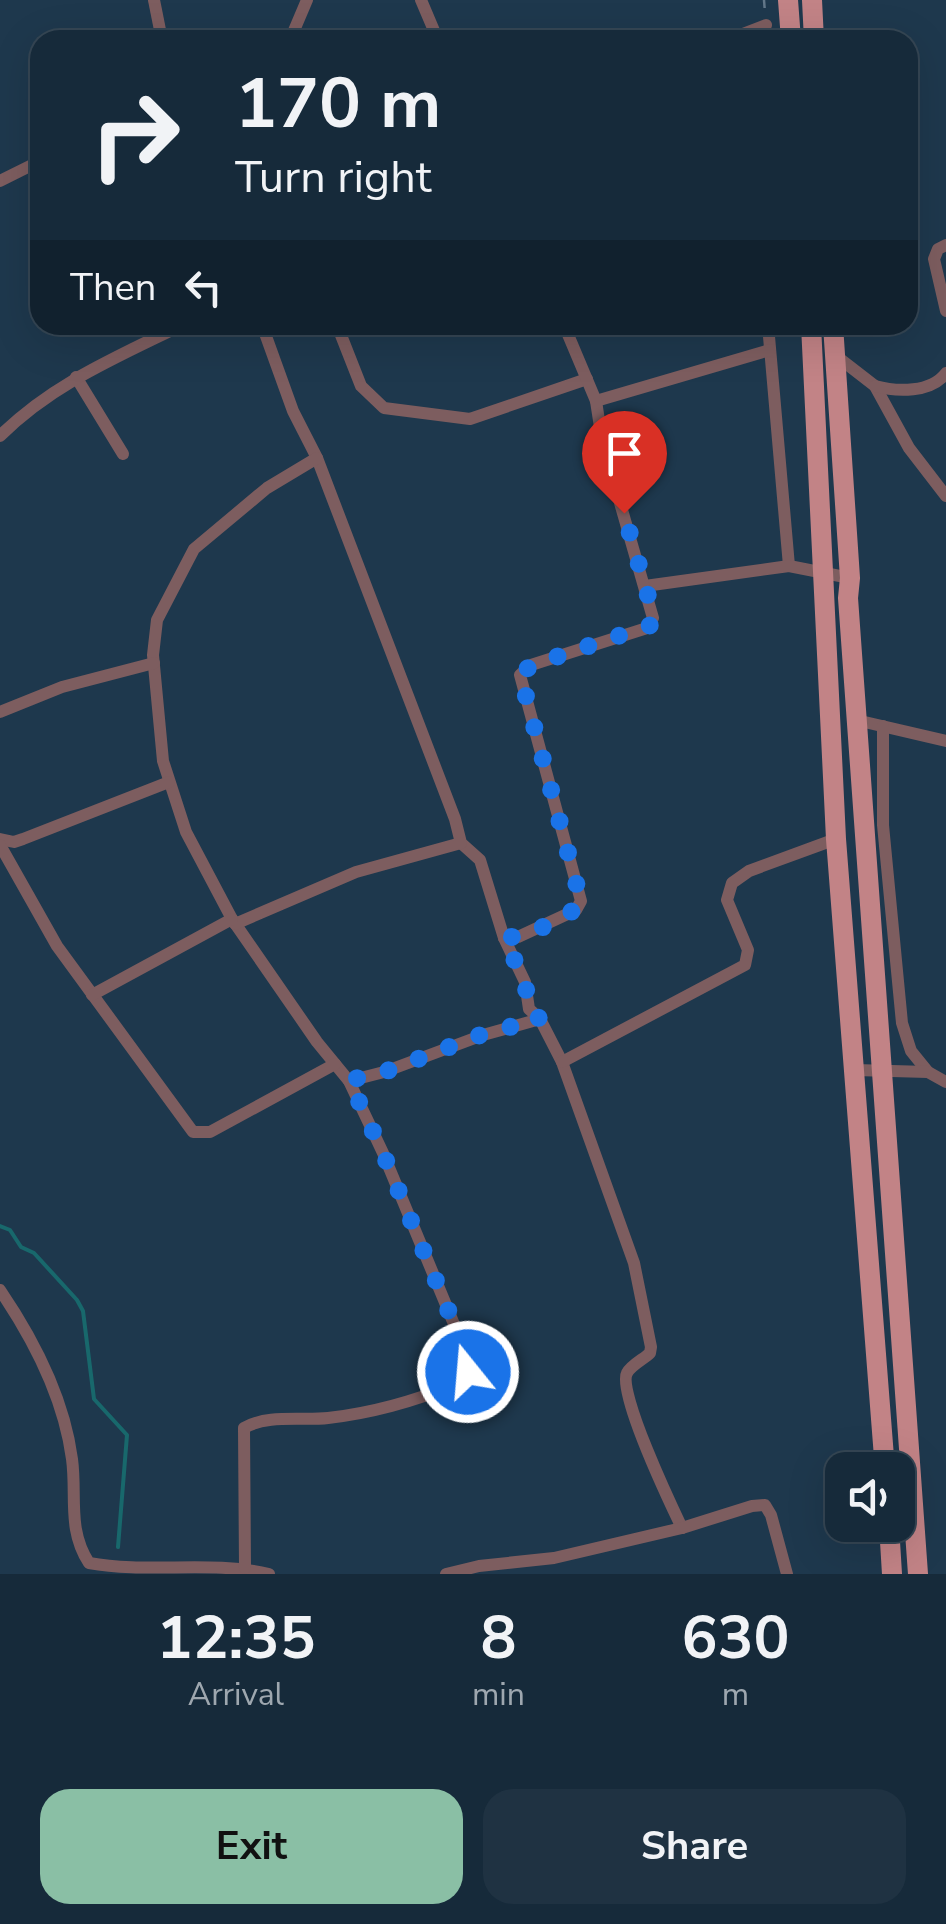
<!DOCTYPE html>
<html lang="en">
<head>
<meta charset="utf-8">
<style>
	:root { --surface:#162a3a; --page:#1f3242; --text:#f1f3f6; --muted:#9ea7af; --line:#354654; --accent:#8abfa5 }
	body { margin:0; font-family:"Nunito Sans",sans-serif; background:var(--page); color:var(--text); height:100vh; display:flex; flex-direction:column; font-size:38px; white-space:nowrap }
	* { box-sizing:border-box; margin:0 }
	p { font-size:32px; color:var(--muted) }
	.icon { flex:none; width:55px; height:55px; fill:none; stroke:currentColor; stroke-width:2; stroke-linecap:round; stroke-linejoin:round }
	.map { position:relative; height:1574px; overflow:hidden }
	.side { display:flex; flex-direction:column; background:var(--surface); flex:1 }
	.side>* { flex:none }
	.top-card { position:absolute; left:30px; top:30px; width:888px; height:305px; border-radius:30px; box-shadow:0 10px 40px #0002,0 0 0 2px var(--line); background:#162a3a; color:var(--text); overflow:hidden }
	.tools { position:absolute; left:825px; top:1452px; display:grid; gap:20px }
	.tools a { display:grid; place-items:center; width:90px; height:90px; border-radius:20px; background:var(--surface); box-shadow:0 10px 40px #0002,0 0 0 2px var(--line); font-size:50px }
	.pin { position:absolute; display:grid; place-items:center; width:85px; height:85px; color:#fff; margin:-102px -42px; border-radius:50% 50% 50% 0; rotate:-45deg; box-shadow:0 0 10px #0007 }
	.pin .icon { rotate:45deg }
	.me { position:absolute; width:110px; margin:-55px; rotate:343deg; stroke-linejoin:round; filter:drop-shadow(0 0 8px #0008) }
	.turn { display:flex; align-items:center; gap:35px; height:210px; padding:0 40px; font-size:45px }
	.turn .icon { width:130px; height:130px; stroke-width:2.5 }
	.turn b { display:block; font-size:70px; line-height:85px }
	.then { display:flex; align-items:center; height:95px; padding:0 40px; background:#0003; gap:20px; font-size:38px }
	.eta { display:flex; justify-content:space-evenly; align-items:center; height:170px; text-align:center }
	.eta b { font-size:60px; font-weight:700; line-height:70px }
	.action { display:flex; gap:20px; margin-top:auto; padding:20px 40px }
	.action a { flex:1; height:115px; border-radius:30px; background:var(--accent); color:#111; font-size:40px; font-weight:700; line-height:115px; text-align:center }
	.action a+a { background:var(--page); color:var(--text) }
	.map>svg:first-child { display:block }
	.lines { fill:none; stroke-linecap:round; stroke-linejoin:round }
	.stream { stroke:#18686c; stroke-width:4 }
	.path { stroke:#627789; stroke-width:2.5; stroke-dasharray:8 8; stroke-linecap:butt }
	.minor { stroke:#7d5d5f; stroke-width:12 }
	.primary { stroke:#c28386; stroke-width:20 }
	.route { stroke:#1a73e8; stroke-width:18; stroke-dasharray:0 32.4 }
</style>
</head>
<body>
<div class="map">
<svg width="946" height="1574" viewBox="0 0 946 1574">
	<rect width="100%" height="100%" fill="#1e384d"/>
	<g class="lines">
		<polyline class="stream" points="0,1226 10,1230 21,1247 34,1253 77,1300 83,1311 94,1399 127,1435 118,1547"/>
		<polyline class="path" points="764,0 765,13"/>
		<g class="minor">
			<polyline points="154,0 162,40"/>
			<polyline points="421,0 438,40"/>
			<polyline points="290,40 307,0"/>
			<polyline points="727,40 766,25"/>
			<polyline points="0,181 40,161"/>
			<polyline points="946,245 938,249 934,259 946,311"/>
			<path d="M262,325L293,411L317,458L455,819L461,843L480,860L504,938L525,982L529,1009L540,1019L562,1062L634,1263L651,1347L650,1353C644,1359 631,1365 627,1373C617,1391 671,1505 682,1528"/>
			<polyline points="337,325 361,386 384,408 470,419 587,379"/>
			<polyline points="768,325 789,566"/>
			<polyline points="835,355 875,386 909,448 946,496"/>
			<polyline points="76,377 123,454"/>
			<path d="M875,386C897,392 931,393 946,373"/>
			<polyline points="596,401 770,350"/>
			<path d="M0,436C52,384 117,357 182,325"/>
			<polyline points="317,458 267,488 194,549 157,620 153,655 163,761 186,832 232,919 317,1042 349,1081 384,1072 483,1035 540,1019"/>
			<polyline points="645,586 789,566 850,578"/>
			<polyline points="0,712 62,687 154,663"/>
			<polyline points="856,720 946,741"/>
			<polyline points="883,726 883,825 902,1023 911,1051 928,1072"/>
			<polyline points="0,839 14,842 23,839 169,782"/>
			<polyline points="0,845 57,946 193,1132 210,1132 335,1064"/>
			<polyline points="235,924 356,872 461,843"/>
			<polyline points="504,938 518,937 576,910 581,901 520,675 531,665 647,628 653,618 602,440 596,401 564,325"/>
			<polyline points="92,995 232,919"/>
			<polyline points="562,1062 745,965 748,950 727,900 732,883 749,871 836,839"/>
			<polyline points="855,1070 928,1072 946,1082"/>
			<path d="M0,1290C34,1340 64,1398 72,1459C77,1496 67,1529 89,1563C149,1574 210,1560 269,1574"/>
			<path d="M245,1568L244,1428C268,1414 302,1421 328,1418C372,1413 415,1401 456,1384L466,1378L468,1372L456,1329L383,1153L349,1081"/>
			<polyline points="446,1574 479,1566 554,1558 682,1528 752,1506 765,1505 771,1515 787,1574"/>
		</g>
		<g class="primary">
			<polyline points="788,0 791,40"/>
			<polyline points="812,0 814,40"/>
			<polyline points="811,325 836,839 885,1470"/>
			<polyline points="833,325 850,578 848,598 918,1574"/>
			<polyline points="889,1525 892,1574"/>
		</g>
	</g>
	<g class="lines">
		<path class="route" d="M468,1372L456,1329L383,1153L349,1080L384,1072L483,1034L540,1019L529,1009L525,982L504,938C523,937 573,918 581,901L520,674L532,665L651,625L653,613L624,513"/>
	</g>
</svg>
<div class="tools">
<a><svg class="icon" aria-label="sound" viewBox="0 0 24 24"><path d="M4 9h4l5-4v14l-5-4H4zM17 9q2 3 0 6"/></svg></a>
</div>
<div class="pin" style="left:624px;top:513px;background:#d93025"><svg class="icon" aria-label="arrive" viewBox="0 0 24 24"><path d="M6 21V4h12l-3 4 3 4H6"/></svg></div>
<svg class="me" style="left:468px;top:1372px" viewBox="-20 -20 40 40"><circle r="17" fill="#1a73e8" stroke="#fff" stroke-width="3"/><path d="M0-11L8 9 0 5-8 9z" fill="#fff"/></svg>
<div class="top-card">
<div class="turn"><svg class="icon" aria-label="right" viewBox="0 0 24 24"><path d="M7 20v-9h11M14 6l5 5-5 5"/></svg><div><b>170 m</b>Turn right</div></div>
<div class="then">Then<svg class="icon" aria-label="left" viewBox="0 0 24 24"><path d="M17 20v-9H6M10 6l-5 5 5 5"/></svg></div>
</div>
</div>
<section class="side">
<div class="eta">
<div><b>12:35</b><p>Arrival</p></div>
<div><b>8</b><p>min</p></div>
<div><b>630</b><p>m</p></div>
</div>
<div class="action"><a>Exit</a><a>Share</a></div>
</section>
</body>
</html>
